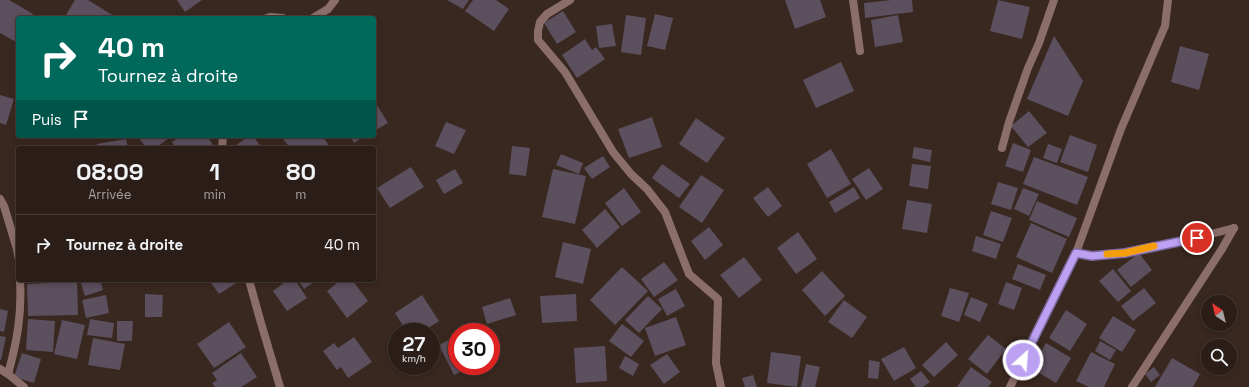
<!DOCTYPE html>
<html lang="fr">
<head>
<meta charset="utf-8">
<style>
	:root { --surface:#2b1e18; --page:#372b25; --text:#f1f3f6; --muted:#a6a2a2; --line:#473c37 }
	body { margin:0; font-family:"Space Grotesk",sans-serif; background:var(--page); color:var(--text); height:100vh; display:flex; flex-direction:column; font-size:15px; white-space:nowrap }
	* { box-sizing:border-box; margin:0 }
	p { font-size:13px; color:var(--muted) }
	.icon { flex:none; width:22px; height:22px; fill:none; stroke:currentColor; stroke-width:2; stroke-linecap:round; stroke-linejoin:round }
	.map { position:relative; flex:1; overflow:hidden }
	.details { position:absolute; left:16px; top:146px; width:360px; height:136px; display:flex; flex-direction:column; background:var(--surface); border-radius:4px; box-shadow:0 2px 6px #0003,0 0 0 1px var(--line) }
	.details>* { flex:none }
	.top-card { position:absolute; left:16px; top:16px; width:360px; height:122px; border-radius:4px; box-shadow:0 2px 6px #0003,0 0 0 1px var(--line); background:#00695c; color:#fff; overflow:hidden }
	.needle { width:26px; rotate:325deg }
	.fabs { position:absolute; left:1201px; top:295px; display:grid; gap:8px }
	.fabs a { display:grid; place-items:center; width:36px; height:36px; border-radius:50%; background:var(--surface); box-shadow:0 2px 6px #0003,0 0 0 1px var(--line); font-size:20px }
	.speed { position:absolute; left:388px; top:323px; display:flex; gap:8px; font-size:20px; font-weight:700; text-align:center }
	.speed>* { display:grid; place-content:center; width:52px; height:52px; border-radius:50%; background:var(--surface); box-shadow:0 2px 6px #0003,0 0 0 1px var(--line); line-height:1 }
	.speed small { font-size:10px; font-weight:400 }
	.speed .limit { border:6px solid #d22; background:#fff; color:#111 }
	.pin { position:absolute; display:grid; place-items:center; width:34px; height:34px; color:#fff; margin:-17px; border:2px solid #fff; border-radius:50%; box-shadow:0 1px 4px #0007 }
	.me { position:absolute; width:44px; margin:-22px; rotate:26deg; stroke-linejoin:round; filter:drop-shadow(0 0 3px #0008) }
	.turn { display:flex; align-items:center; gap:14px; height:84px; padding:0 16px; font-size:18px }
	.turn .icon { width:52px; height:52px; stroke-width:2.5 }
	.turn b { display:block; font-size:28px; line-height:34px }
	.then { display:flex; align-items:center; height:38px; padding:0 16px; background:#0003; gap:8px; font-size:15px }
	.eta { display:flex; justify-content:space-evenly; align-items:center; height:68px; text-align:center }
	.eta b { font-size:24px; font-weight:700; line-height:28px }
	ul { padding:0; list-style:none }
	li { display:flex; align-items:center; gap:12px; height:60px; padding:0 16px; border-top:1px solid var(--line) }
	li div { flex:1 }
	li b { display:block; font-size:15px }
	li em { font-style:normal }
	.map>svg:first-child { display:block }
	.building { fill:#5c4f5e }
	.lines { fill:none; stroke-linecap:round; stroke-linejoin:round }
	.street { stroke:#8b6e6a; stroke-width:8 }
	.route-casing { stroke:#7a689d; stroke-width:10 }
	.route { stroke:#bca0f2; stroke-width:7 }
	.slow { stroke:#f59e0b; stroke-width:7 }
</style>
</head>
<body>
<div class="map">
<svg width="1249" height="387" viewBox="0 0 1249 387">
	<rect width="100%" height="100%" fill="#392820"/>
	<g class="building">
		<polygon points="0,0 9,0 33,14 31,18 18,18 18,40 16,42 0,33"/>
		<polygon points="75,0 88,0 114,16 113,18 64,18"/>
		<polygon points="177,0 202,0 185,12"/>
		<polygon points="447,0 469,0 463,9"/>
		<polygon points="473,0 496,0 509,9 494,31 465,11"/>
		<polygon points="785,0 820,0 826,17 795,29"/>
		<polygon points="891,0 912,0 913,12 865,18 864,3"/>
		<polygon points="998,0 1030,7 1022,39 990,31"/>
		<polygon points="563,11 576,32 557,44 544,23"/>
		<polygon points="655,14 673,18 665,50 647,46"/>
		<polygon points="626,15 646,18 641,55 621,52"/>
		<polygon points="898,15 903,42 875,47 871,20"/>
		<polygon points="612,24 616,46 599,48 596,26"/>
		<polygon points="1054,36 1083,81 1068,116 1027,99"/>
		<polygon points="585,39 592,50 596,47 605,59 577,78 562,55"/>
		<polygon points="1180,46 1209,54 1199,90 1171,82"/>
		<polygon points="841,62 854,91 816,108 803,80"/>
		<polygon points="0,95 14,99 6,125 0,123"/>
		<polygon points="374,100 388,123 374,131"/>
		<polygon points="1029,111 1047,133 1028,147 1011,126"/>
		<polygon points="652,117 662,147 629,158 618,129"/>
		<polygon points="696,118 725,138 707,163 679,144"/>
		<polygon points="446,122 466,130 454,154 435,146"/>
		<polygon points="1070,135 1097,145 1088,172 1060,162"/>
		<polygon points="138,136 172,136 155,148 146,148"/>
		<polygon points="181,136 207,136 215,148 176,148 172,142"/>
		<polygon points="249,136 253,136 262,148 232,148"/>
		<polygon points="281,136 322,136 331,148 290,148"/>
		<polygon points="350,136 365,136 354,143"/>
		<polygon points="126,139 128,148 97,148 97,144"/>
		<polygon points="1013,143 1031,150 1023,172 1005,166"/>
		<polygon points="1048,144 1062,149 1057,163 1043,158"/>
		<polygon points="512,146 530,148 526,176 509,174"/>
		<polygon points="914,147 932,150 930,162 912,158"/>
		<polygon points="831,149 851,184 827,198 807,164"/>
		<polygon points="561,154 583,163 579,174 556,165"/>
		<polygon points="603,156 610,167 592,179 584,168"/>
		<polygon points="1034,157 1088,177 1077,205 1023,184"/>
		<polygon points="662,164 690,184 679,198 652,178"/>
		<polygon points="912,164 931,166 928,189 909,186"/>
		<polygon points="411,167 424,187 390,208 377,188"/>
		<polygon points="869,168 883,189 866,200 852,179"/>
		<polygon points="455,169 463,183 444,194 436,180"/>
		<polygon points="553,169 586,176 575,224 542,217"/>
		<polygon points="701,175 724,190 702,223 679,207"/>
		<polygon points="998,182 1018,188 1011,210 991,204"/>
		<polygon points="768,187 782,206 768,217 753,198"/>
		<polygon points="854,187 860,198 835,213 829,202"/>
		<polygon points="624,188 641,212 622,226 605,203"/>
		<polygon points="1023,188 1039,194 1029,216 1014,209"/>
		<rect x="15" y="197" width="3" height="29"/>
		<polygon points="907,200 932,204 927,233 902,229"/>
		<polygon points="1037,201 1077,218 1069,237 1029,220"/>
		<polygon points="605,209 620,227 597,248 582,230"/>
		<polygon points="991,211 1012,218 1003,242 983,235"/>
		<polygon points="1031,223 1067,239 1052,273 1016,257"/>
		<polygon points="709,227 723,245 705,260 691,241"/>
		<polygon points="798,232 817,259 796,274 777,248"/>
		<polygon points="976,236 1001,244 996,259 972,251"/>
		<polygon points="563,242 591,249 583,284 555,277"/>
		<polygon points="1139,253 1152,270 1131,287 1117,270"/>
		<polygon points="744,257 762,280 739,298 720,275"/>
		<polygon points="664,262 678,280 654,297 641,279"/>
		<polygon points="1018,264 1046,275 1040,290 1012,279"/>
		<polygon points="622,267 648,291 615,325 590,300"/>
		<polygon points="1113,269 1131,291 1118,302 1099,281"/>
		<polygon points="822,271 845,296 825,316 802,290"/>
		<polygon points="89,280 100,280 103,290 85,296 81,283"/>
		<polygon points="209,280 241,280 219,294"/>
		<polygon points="288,280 295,280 307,298 287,311 273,291"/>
		<polygon points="298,280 317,280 304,289"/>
		<polygon points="341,280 352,280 368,301 347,318 327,291"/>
		<polygon points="77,282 78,315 28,316 27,284"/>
		<polygon points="1006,282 1022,288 1014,310 998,304"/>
		<polygon points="950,288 969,293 959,322 941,316"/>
		<polygon points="1144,288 1156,303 1133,321 1121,306"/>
		<polygon points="676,289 685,306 667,316 658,299"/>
		<polygon points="145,294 163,295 162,317 145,317"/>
		<polygon points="576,294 577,321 542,323 540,296"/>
		<polygon points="106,295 109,313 86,318 82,300"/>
		<polygon points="422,295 439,321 422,332 407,332 395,313"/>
		<polygon points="648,296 662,309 639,333 625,320"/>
		<polygon points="971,297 988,304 980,322 964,315"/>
		<polygon points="510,298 516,315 487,324 482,307"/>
		<polygon points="844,300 867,317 852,338 828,322"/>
		<polygon points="0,309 8,311 4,332 0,331"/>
		<polygon points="1066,310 1087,324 1070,351 1049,338"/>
		<polygon points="1113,316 1136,330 1122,352 1099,338"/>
		<polygon points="676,317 686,345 655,356 645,328"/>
		<polygon points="28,319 55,321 53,352 26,350"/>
		<polygon points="90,319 114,323 112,338 87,335"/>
		<polygon points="62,320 85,325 77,359 54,354"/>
		<polygon points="117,321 133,321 132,341 117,341"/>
		<polygon points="229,322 246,347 214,368 197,344"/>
		<polygon points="622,324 644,341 631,357 609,341"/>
		<polygon points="988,335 1006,349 987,374 968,359"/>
		<polygon points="0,336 6,337 1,360 0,360"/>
		<polygon points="457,336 457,366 472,366 454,375 439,345"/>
		<polygon points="354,337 372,362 348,378 341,367 337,370 323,351 334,343 338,348"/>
		<polygon points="93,338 125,344 120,370 88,365"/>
		<polygon points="1100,341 1116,350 1110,360 1095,351"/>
		<polygon points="946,342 958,355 934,377 922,365"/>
		<polygon points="1046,343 1071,358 1056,383 1031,368"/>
		<polygon points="605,346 607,381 576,383 574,348"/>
		<polygon points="904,347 916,368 894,381 881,359"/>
		<polygon points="771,352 801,356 797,387 767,383"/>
		<polygon points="1091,352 1115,364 1104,387 1089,387 1076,381"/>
		<polygon points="22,353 41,359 34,383 14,377"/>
		<polygon points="241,353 257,377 241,387 215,387 212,383 217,380 212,373"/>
		<polygon points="667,354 680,372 664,384 650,365"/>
		<polygon points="625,356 639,364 633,376 619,368"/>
		<polygon points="1172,358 1200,374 1193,387 1155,387"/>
		<polygon points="869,360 880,362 878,379 868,378"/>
		<polygon points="806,364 820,367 815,387 801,387"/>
		<polygon points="971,367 992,382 988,387 957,387"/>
		<polygon points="1154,367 1160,375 1151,382 1145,374"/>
		<polygon points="921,371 930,382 923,387 916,387 910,379"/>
		<polygon points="753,375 757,387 745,387 742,378"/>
	</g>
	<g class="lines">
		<g class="street">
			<polyline points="570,0 547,14 540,22 538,31 538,40 565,72 613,152 631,174 647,189 665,212 689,274 718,299 716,363 721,387"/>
			<polyline points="853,0 860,51"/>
			<polyline points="267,18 271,17 283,18"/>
			<polyline points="313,18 328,9 335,0"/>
			<polyline points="222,148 223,136"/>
			<polyline points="1002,148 1009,122 1028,68 1039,43 1054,0"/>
			<polyline points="0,199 4,206 17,249 18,256"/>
			<polyline points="1076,253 1092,256 1125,253 1184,241 1234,228"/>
			<polyline points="249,280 261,323 280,387"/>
			<path d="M0,369L8,374C17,342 22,314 20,280"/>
			<polyline points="8,374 24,387"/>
			<polyline points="1010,387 1076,253 1121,129 1165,26 1168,0"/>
			<polyline points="1132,387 1222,249 1234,228"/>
		</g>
	</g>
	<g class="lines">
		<defs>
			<polyline id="route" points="1023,360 1076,253 1092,256 1125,253 1197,238"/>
		</defs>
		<use href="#route" class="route-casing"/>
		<use href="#route" class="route"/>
		<polyline class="slow" points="1107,254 1125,253 1154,246"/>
	</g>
</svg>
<div class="fabs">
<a><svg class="needle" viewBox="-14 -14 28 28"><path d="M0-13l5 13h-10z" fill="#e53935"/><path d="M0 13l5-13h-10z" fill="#a6a2a2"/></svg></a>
<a><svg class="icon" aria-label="search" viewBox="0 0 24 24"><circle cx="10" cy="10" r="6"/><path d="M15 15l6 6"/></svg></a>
</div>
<div class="speed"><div>27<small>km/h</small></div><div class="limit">30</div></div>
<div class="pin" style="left:1197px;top:238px;background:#d93025"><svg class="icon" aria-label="arrive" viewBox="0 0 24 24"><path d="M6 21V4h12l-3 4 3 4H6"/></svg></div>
<svg class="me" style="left:1023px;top:360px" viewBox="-20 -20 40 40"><circle r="17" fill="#bca0f2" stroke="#fff" stroke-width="3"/><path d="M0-11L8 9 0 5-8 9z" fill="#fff"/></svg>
<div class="top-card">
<div class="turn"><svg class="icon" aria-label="right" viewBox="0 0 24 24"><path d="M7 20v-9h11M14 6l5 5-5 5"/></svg><div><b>40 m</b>Tournez à droite</div></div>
<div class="then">Puis<svg class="icon" aria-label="arrive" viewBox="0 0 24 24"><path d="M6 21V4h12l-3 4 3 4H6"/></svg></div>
</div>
<section class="details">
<div class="eta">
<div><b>08:09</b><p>Arrivée</p></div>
<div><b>1</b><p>min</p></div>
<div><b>80</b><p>m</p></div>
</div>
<ul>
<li><svg class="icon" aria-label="right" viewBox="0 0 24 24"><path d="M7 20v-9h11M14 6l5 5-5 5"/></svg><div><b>Tournez à droite</b></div><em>40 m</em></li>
</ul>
</section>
</div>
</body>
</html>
